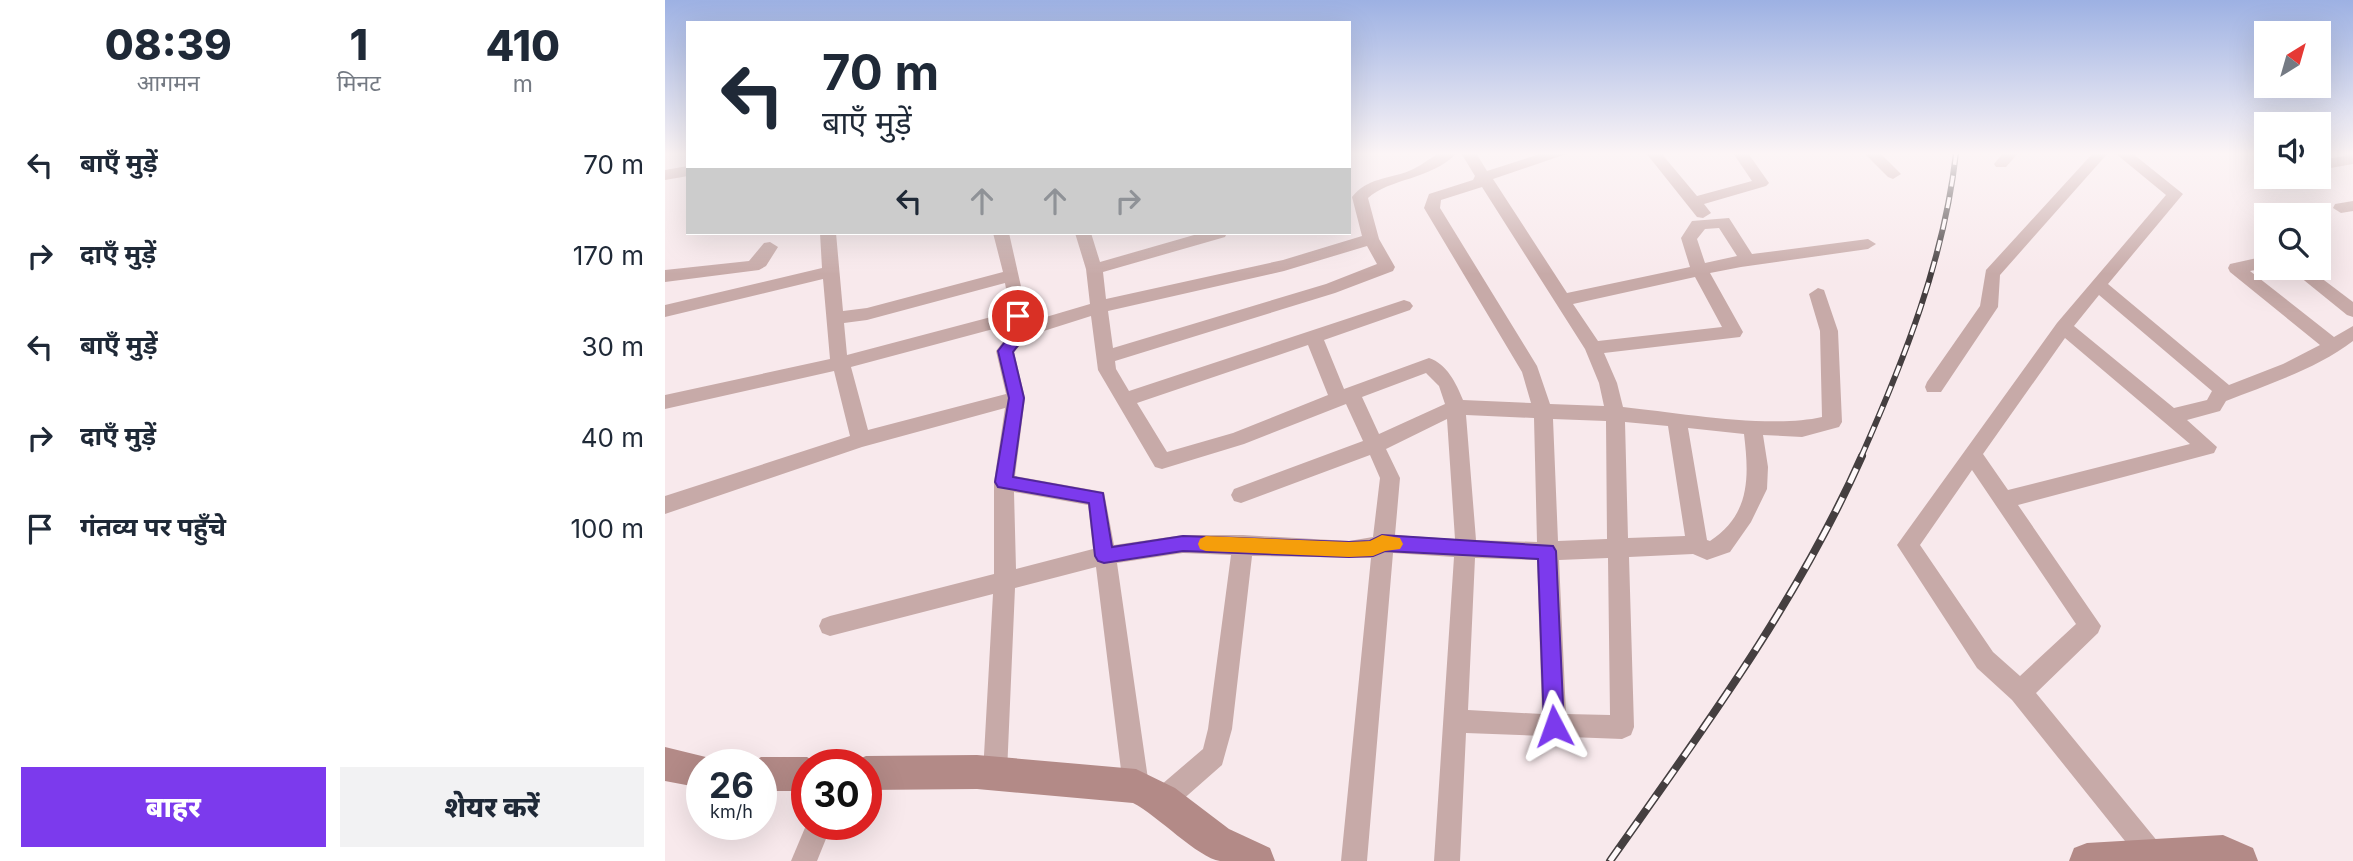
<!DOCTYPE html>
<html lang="hi">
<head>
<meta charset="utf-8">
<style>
	:root { --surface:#fff; --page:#f2f2f3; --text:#1f2937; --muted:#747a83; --accent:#7c3aed }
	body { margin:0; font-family:Inter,"Noto Sans Devanagari",sans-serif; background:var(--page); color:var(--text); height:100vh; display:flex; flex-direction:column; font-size:26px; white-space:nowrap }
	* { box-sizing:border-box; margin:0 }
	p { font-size:23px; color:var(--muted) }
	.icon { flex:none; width:38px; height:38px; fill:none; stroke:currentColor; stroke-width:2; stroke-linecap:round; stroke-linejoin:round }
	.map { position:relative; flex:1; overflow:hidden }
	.sheet { display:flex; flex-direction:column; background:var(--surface); width:665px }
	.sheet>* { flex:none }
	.hud { position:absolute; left:21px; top:21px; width:665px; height:214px; border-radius:0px; box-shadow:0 7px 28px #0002; background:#fff; color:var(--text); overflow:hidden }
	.needle { width:46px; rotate:37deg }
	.buttons { position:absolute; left:1589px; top:21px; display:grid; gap:14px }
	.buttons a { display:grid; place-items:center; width:77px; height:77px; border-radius:0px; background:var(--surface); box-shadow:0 7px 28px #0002; font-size:35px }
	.speed { position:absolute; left:21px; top:749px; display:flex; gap:14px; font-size:35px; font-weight:700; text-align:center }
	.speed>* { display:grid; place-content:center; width:91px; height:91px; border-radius:50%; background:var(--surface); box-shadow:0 7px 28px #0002; line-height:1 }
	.speed small { font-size:18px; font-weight:400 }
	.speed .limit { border:10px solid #d22; background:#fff; color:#111 }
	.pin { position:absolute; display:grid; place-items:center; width:60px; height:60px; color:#fff; margin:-30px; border:4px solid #fff; border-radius:50%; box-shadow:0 2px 7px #0007 }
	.me { position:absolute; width:77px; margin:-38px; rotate:356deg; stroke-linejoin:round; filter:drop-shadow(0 0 5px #0008) }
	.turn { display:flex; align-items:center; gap:24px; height:147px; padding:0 21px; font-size:32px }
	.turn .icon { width:91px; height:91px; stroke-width:2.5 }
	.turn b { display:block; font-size:49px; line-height:60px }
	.lanes { display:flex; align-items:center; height:66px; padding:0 21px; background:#0003; justify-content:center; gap:35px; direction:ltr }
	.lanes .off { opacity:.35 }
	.eta { display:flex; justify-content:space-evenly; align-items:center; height:119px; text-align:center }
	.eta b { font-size:42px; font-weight:800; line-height:49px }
	.cta { display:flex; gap:14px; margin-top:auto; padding:14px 21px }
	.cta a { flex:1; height:80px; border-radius:0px; background:var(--accent); color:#fff; font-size:28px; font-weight:800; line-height:80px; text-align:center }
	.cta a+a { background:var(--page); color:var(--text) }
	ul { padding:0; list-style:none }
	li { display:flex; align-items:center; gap:21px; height:91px; padding:0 21px }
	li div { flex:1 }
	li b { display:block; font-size:26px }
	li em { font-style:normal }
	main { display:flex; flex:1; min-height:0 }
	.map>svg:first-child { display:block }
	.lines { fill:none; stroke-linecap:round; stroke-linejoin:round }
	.street { fill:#c7aaa8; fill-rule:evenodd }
	.secondary { fill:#b38a87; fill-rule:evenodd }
	.rail-far1-casing { stroke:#453f40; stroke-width:6 }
	.rail-casing { stroke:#453f40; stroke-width:8 }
	.rail-far1 { stroke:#fff9fa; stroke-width:3.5; stroke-dasharray:11; stroke-linecap:butt }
	.rail { stroke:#fff9fa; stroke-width:5; stroke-dasharray:16; stroke-linecap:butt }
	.route { fill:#7c3aed; stroke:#51269a; stroke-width:2 }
	.slow { fill:#f59e0b }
</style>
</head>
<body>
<main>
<section class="sheet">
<div class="eta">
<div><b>08:39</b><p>आगमन</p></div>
<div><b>1</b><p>मिनट</p></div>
<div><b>410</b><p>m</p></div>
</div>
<ul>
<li><svg class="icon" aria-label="left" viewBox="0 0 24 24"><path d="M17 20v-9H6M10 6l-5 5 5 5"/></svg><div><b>बाएँ मुड़ें</b></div><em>70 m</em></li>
<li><svg class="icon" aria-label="right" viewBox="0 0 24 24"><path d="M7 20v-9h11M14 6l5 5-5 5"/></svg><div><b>दाएँ मुड़ें</b></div><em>170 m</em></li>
<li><svg class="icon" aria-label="left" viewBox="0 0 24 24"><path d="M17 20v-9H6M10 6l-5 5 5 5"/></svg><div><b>बाएँ मुड़ें</b></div><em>30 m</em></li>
<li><svg class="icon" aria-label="right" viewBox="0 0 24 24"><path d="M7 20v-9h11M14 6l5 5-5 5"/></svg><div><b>दाएँ मुड़ें</b></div><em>40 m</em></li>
<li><svg class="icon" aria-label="arrive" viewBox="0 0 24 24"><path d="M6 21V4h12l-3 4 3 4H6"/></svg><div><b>गंतव्य पर पहुँचे</b></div><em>100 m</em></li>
</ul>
<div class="cta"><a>बाहर</a><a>शेयर करें</a></div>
</section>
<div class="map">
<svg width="1688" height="861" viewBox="0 0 1688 861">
	<rect width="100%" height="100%" fill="#f8e9ec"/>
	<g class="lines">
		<g class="street">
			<path d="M774,153H792C766,180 725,178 703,198L714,239L730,267L728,271L670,293L450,361L451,369L464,391L739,300L745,302L748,306L745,310L659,340L679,389L764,358C782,364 791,383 798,400L866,403L857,372L759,208L764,194L808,180L810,176L796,153H811L822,171L878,153H904L828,179L902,293L1025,267L1016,238L1027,221L1064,218L1087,254L1203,239L1211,244L1203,249L1076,267L1045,273L1078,332L1075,337L939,353L952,383L958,407C1015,413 1104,429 1157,417L1155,331L1144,294L1153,288L1159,290L1173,331L1177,422L1174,427L1137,437L1098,435L1103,467L1102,489L1086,522L1065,552L1042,560L1028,554L964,557L969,727L966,735L957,739L801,733L795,861H769L789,557L728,553L702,861H676L706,558L587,556L567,729L557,765L507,809L498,813L489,809L485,800L489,791L538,749L543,729L566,555L518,553L452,563L484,786L480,795L471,799L462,795L458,786L431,567L350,588L342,773L339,782L330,785L321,782L318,773L328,594L165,636L157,633L154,626L157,619L165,616L329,574V482L340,408L197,447L0,514V496L185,436L169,371L0,409V395L165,359L158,279L0,317V305L157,268L155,233H171L178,311L202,308L338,272L328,233H344L364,322L425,304L421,269L410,233H426L435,262L536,233H562L560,237L438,272L441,299L618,260L697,236L687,197C702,178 723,179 744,171C754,167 764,159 774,153ZM817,187L920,349L934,383L939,406L885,404L872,366L775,208L776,200ZM1054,228L1072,256L1040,263L1032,239L1040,229ZM702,246L712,264L661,284L448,348L443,311L619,271ZM1030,277L1057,327L933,341L908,304ZM340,283L345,312L182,355L179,323L202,320ZM426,316L433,370L490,467L497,469L579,444L681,404L698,441L569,489L566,495L569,501L576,503L705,455L715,478L708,537L684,541L578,535H518L449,545L439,492L350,476L360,398L349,352L363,336ZM347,324L348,329L331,351L341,394L203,430L186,367ZM643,345L663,395L568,433L502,452L472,403ZM761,373L774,386L780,404L714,434L697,397ZM801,415L869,418L872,542L811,540ZM782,419L790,539L730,535L735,478L721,449ZM888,419L941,421L942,539L893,541ZM960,422L1003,426L1020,536L963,538ZM1023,428L1079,434C1084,476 1086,514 1045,541L1042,540ZM349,492L423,505L428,549L351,569ZM810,558L872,560L877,714L803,710ZM943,558L945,715L901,714L894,560Z"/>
			<polygon points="981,153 996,153 1032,196 1087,181 1068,153 1083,153 1104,183 1101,186 1039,204 1046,213 1038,218 1032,217"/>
			<polygon points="1199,153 1215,153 1236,174 1228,179 1223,177"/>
			<polygon points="1338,153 1353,153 1341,167 1331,167 1329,164"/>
			<polygon points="1428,153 1443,153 1335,275 1333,307 1276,392 1262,392 1260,387 1262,382 1315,306 1321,270"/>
			<path d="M1450,153H1467L1518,194L1443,284L1564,385L1618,364L1655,345L1565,272L1563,268L1565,264L1601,256V268L1585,271L1669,337L1688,326V341C1651,369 1604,384 1561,401L1555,411L1522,420L1552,447L1549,453L1353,505L1436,626L1433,633L1371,693L1498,848L1502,857L1500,861H1476L1347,700L1312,668L1232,545L1392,323L1501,195ZM1434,295L1547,391L1542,400L1509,408L1409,326ZM1400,338L1525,444L1343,490L1318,454ZM1307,470L1411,624L1355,676L1328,652L1255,545Z"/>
			<polygon points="1682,153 1688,153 1688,164 1654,170 1654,160 1680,156"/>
			<polygon points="23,166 23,176 0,180 0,170"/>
			<polygon points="1688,201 1688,211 1676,213 1668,208 1670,204"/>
			<polygon points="105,242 113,247 101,266 94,270 0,282 0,270 84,261 99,243"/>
			<polygon points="1624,268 1643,268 1688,302 1688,317 1682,315"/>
			<polygon points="142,823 167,824 152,861 126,861"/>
		</g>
		<g class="secondary">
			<polygon points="0,747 49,759 51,765 37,765 37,788 0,781"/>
			<path d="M312,755L471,769L510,788L564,829L605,848L610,861C592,861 572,861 555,861C533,858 492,815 468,803L312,789L201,790V765H188L189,761L201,756Z"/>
			<polygon points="96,757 142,757 155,765 142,765 142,791 96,791 96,765 83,765"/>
			<polygon points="1558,835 1588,848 1593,861 1404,861 1409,848 1422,843"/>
		</g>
		<defs>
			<path id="rail-far1" d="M1196,457C1239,360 1279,260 1291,153"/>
			<path id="rail" d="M945,861C1036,732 1133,601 1197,456"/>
		</defs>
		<use href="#rail-far1" class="rail-far1-casing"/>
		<use href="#rail" class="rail-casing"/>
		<use href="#rail-far1" class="rail-far1"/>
		<use href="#rail" class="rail"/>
	</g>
	<linearGradient id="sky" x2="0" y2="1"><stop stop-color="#9db1e3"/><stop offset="0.56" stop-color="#fcf5f6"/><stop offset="1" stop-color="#fcf5f6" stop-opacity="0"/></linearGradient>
	<rect width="1688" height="274" fill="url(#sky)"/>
	<polygon class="route" points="353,311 360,316 364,331 348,352 359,398 348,477 438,493 447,547 518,536 684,542 705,541 717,535 888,546 891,551 899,726 896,733 889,736 882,733 879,726 873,559 720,551 708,556 684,557 518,551 439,563 433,561 430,556 424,503 333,487 330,482 344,398 333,351 349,330 346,316"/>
	<polygon class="slow" points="717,535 735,538 738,544 735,549 720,551 708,556 684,557 541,551 535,549 533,544 535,539 541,536 684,542 705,541"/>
</svg>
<div class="buttons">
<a><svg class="needle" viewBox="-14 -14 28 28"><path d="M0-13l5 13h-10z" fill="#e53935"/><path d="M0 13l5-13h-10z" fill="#747a83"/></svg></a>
<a><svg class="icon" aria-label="sound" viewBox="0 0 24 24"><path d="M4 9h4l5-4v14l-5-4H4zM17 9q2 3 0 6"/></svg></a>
<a><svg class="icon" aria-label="search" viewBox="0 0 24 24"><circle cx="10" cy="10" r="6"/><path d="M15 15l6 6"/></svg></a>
</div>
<div class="speed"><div>26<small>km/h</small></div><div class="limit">30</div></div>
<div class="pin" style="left:353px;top:316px;background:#d93025"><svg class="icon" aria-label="arrive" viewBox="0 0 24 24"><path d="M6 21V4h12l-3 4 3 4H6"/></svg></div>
<svg class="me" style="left:889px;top:726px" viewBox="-20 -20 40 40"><path d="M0-17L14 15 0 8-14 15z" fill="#7c3aed" stroke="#fff" stroke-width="4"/></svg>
<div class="hud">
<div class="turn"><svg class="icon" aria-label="left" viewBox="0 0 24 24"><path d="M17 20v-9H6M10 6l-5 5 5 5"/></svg><div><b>70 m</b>बाएँ मुड़ें</div></div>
<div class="lanes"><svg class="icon" aria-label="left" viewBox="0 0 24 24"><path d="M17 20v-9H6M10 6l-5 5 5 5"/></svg><svg class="icon off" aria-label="ahead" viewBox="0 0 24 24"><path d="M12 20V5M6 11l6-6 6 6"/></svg><svg class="icon off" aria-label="ahead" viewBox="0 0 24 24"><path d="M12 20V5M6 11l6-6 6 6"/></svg><svg class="icon off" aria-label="right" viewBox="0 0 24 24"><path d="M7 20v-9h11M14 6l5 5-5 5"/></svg></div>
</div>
</div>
</main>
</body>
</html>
